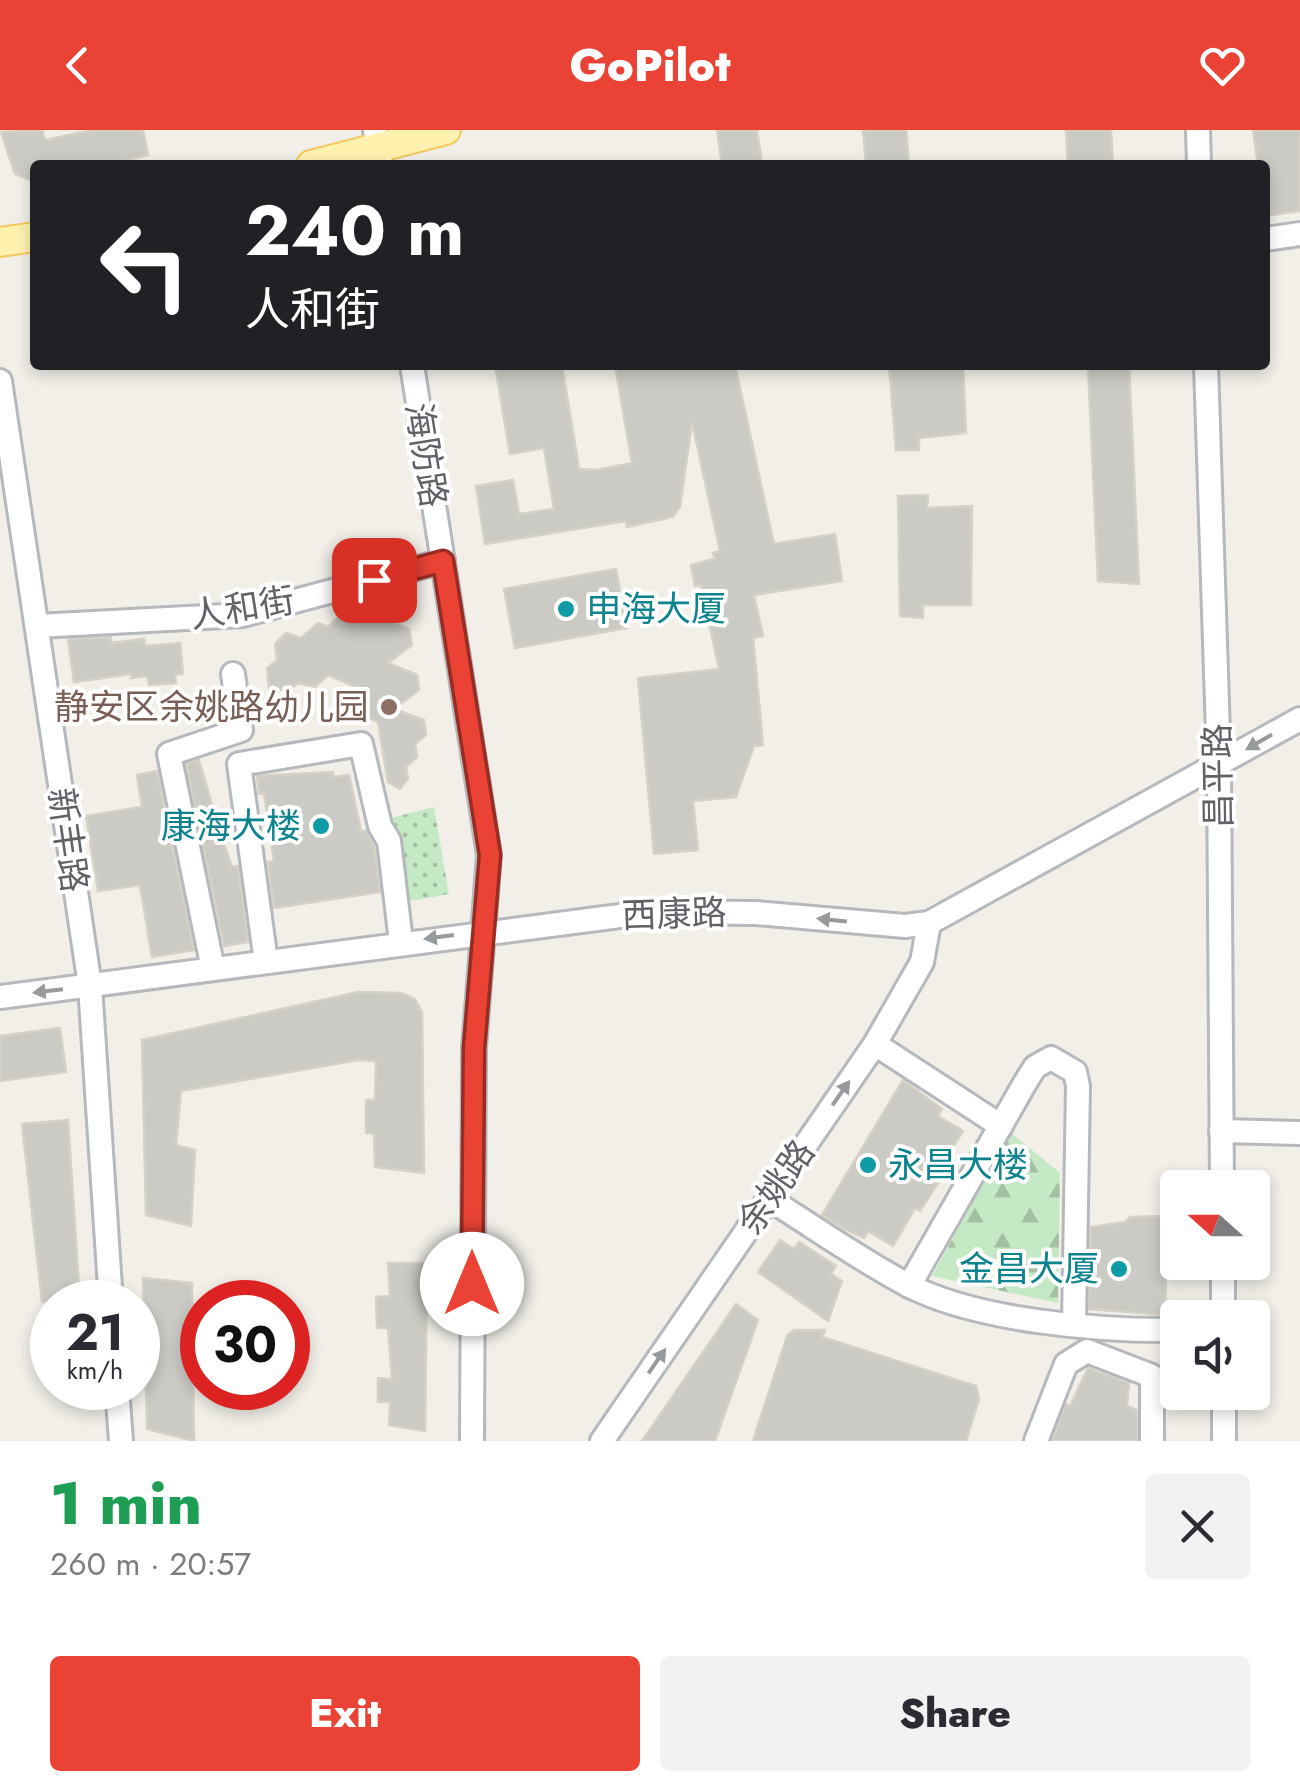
<!DOCTYPE html>
<html lang="en">
<head>
<meta charset="utf-8">
<style>
	:root { --surface:#fff; --page:#f2f2f3; --text:#2b2b33; --muted:#7c7c81; --accent:#ea4335 }
	body { margin:0; font-family:Jost,"Noto Sans SC",sans-serif; background:var(--page); color:var(--text); height:100vh; display:flex; flex-direction:column; font-size:38px; white-space:nowrap }
	* { box-sizing:border-box; margin:0 }
	p { font-size:32px; color:var(--muted) }
	.icon { flex:none; width:55px; height:55px; fill:none; stroke:currentColor; stroke-width:2; stroke-linecap:round; stroke-linejoin:round }
	.map { position:relative; height:1311px; overflow:hidden }
	.drawer { display:flex; flex-direction:column; background:var(--surface); flex:1 }
	.drawer>* { flex:none }
	.guide { position:absolute; left:30px; top:30px; width:1240px; height:210px; border-radius:10px; box-shadow:0 5px 15px #0003; background:#202124; color:#fff; overflow:hidden }
	.needle { width:65px; rotate:291deg }
	.controls { position:absolute; left:1160px; top:1040px; display:grid; gap:20px }
	.controls a { display:grid; place-items:center; width:110px; height:110px; border-radius:10px; background:var(--surface); box-shadow:0 5px 15px #0003; font-size:50px }
	.speed { position:absolute; left:30px; top:1150px; display:flex; gap:20px; font-size:50px; font-weight:700; text-align:center }
	.speed>* { display:grid; place-content:center; width:130px; height:130px; border-radius:50%; background:var(--surface); box-shadow:0 5px 15px #0003; line-height:1 }
	.speed small { font-size:25px; font-weight:400 }
	.speed .limit { border:15px solid #d22; background:#fff; color:#111 }
	.pin { position:absolute; display:grid; place-items:center; width:85px; height:85px; color:#fff; margin:-42px; border-radius:20px; box-shadow:0 5px 15px #0006 }
	.me { position:absolute; width:110px; margin:-55px; rotate:0deg; stroke-linejoin:round; filter:drop-shadow(0 0 8px #0008) }
	.turn { display:flex; align-items:center; gap:35px; height:210px; padding:0 50px; font-size:45px }
	.turn .icon { width:130px; height:130px; stroke-width:2.5 }
	.turn b { display:block; font-size:70px; line-height:85px }
	.round { display:grid; place-items:center; flex:none; width:105px; height:105px; border-radius:10px; background:var(--page) }
	.head { display:flex; align-items:center; justify-content:space-between; height:170px; padding:0 50px }
	h1 { font-size:60px; font-weight:800; line-height:75px; color:#1e9e55 }
	.action { display:flex; gap:20px; margin-top:auto; padding:20px 50px }
	.action a { flex:1; height:115px; border-radius:10px; background:var(--accent); color:#fff; font-size:40px; font-weight:800; line-height:115px; text-align:center }
	.action a+a { background:var(--page); color:var(--text) }
	header { display:flex; justify-content:space-between; align-items:center; height:130px; padding:0 50px; background:var(--accent); color:#fff; font-size:45px; font-weight:800 }
	.map>svg:first-child { display:block }
	.grass { fill:url(#grass-dots) }
	.forest { fill:url(#forest-firs) }
	.building { fill:#cccac5; stroke:#d6d1c6; stroke-width:2.5 }
	.lines { fill:none; stroke-linecap:round; stroke-linejoin:round }
	.minor-casing { stroke:#b5b8bc; stroke-width:28 }
	.major-casing { stroke:#f2c960; stroke-width:32 }
	.minor { stroke:#fff; stroke-width:22 }
	.major { stroke:#fff2af; stroke-width:28 }
	.oneway { fill:#979a9d }
	.route-casing { stroke:#982c22; stroke-width:25 }
	.route { stroke:#ea4335; stroke-width:18 }
	.culture-dot { fill:#0f9aa8; stroke:#fff; stroke-width:4 }
	.education-dot { fill:#8d6e63; stroke:#fff; stroke-width:4 }
	.labels { text-anchor:middle; stroke-width:8; stroke-linejoin:round; paint-order:stroke }
	.street-label { font-size:35px; fill:#5f6368; stroke:#fff }
	.culture-label { font-size:35px; fill:#0d838f; stroke:#fff; text-anchor:start }
	.education-label { font-size:35px; fill:#785e54; stroke:#fff; text-anchor:end }
</style>
</head>
<body>
<header><svg class="icon" aria-label="back" viewBox="0 0 24 24"><path d="M15 5l-7 7 7 7"/></svg>GoPilot<svg class="icon" aria-label="heart" viewBox="0 0 24 24"><path d="M12 20l-8-8c-3-5 5-10 8-4 3-6 11-1 8 4z"/></svg></header>
<div class="map">
<svg width="1300" height="1311" viewBox="0 0 1300 1311">
	<defs>
		<pattern id="grass-dots" width="8" height="8" patternUnits="userSpaceOnUse" patternTransform="scale(2.5)"><rect width="8" height="8" fill="#c5e8c5"/><path d="M2 2h.1M6 6h.1" fill="none" stroke="#a3c0a4" stroke-width="1.8" stroke-linecap="round"/></pattern>
		<pattern id="forest-firs" width="22" height="20" patternUnits="userSpaceOnUse" patternTransform="scale(2.5)"><rect width="22" height="20" fill="#c5e8c5"/><path d="M5 1l3.5 6h-7zM16 11l3.5 6h-7z" fill="#a3c0a4"/></pattern>
	</defs>
	<rect width="100%" height="100%" fill="#f1efe8"/>
	<polygon class="grass" points="434,677 449,764 400,773 383,690"/>
	<polygon class="forest" points="1011,1003 1060,1043 1058,1173 932,1146"/>
	<g class="building">
		<polygon points="42,0 45,10 93,0 143,0 148,25 105,35 35,35 35,52 15,44 1,2"/>
		<polygon points="717,0 757,0 762,35 722,35"/>
		<polygon points="863,0 906,0 909,35 866,35"/>
		<polygon points="1066,0 1111,0 1113,35 1068,35"/>
		<polygon points="1253,0 1300,0 1300,81 1265,86 1265,35 1258,35"/>
		<polygon points="495,235 562,235 579,339 596,340 632,333 615,235 735,235 774,414 835,404 842,451 754,465 763,506 753,508 763,615 754,616 736,667 693,671 698,720 654,724 638,548 719,539 701,455 695,456 691,435 715,429 713,423 720,421 692,292 680,377 673,387 627,397 626,391 485,414 476,356 513,350 519,384 554,379 544,318 510,324"/>
		<polygon points="889,235 963,235 966,303 919,308 919,320 896,320"/>
		<polygon points="1088,235 1129,235 1139,454 1098,451"/>
		<polygon points="928,365 927,378 972,376 971,475 923,475 923,488 900,486 898,366"/>
		<polygon points="616,439 627,498 515,518 504,459"/>
		<polygon points="379,475 393,481 396,494 409,499 412,515 388,533 417,545 419,560 394,579 424,590 426,605 415,614 417,627 406,637 408,649 400,659 388,652 378,592 363,585 358,558 328,545 315,557 298,553 288,561 269,558 267,538 277,530 275,514 286,503 301,508 318,493 328,497 341,484 360,492"/>
		<polygon points="111,507 111,513 144,509 145,516 180,513 183,544 175,545 176,553 149,555 147,546 131,548 131,544 74,552 68,509"/>
		<polygon points="199,630 221,706 232,737 238,736 248,812 224,816 186,634"/>
		<polygon points="157,641 194,820 152,827 140,755 98,761 86,686 142,677 137,645"/>
		<polygon points="333,642 333,647 349,645 361,701 366,701 374,716 380,762 274,778 268,732 274,731 264,663 259,664 257,646"/>
		<polygon points="358,862 402,863 415,869 422,882 424,1043 375,1037 374,1004 366,1003 366,970 375,970 376,931 358,930 181,961 176,1015 195,1020 191,1096 146,1085 142,910"/>
		<polygon points="60,898 66,942 0,951 0,906"/>
		<polygon points="903,950 942,979 938,986 963,1001 940,1038 945,1042 940,1050 920,1081 915,1078 893,1116 868,1101 864,1108 844,1099 822,1085"/>
		<polygon points="68,990 80,1172 42,1172 22,994"/>
		<polygon points="1165,1086 1166,1185 1089,1179 1091,1097 1125,1092 1130,1087"/>
		<polygon points="780,1110 794,1119 799,1112 836,1136 831,1144 842,1151 828,1191 758,1142"/>
		<polygon points="388,1133 427,1133 425,1301 389,1295 390,1272 378,1272 378,1248 392,1249 388,1198 377,1198 376,1167 390,1166"/>
		<polygon points="143,1148 192,1153 194,1311 147,1299"/>
		<polygon points="736,1174 758,1190 715,1311 642,1311"/>
		<polygon points="794,1200 825,1200 822,1207 976,1256 979,1269 966,1311 753,1311 787,1206"/>
		<polygon points="1088,1238 1129,1253 1127,1276 1137,1280 1137,1311 1052,1311 1066,1274 1070,1276"/>
	</g>
	<g class="lines">
		<defs>
			<g id="minor">
				<polyline points="375,0 381,35"/>
				<polyline points="1198,0 1199,35"/>
				<polyline points="1265,109 1300,104"/>
				<polyline points="412,235 489,725 474,918 472,1311"/>
				<polyline points="1206,235 1219,635 1222,1058"/>
				<polyline points="0,251 90,856 111,1172"/>
				<polyline points="37,496 243,485 443,431"/>
				<polyline points="266,832 239,634 361,614 380,696 389,711 401,812"/>
				<polyline points="213,839 169,624 241,600 233,544"/>
				<polyline points="0,867 650,782 756,783 905,796 929,793 1300,589"/>
				<polyline points="875,914 1001,996"/>
				<polyline points="1221,1001 1300,1003"/>
				<path d="M769,1069C814,1097 859,1129 906,1154C975,1191 1100,1201 1178,1200"/>
				<polyline points="1223,1132 1223,1188"/>
				<polyline points="909,1156 1025,953 1035,937 1051,928 1075,942 1078,956 1074,1194"/>
				<polyline points="117,1258 121,1311"/>
				<polyline points="1224,1262 1224,1311"/>
				<polyline points="602,1311 875,914 922,832 929,793"/>
				<polyline points="1036,1311 1066,1234 1087,1221 1152,1246 1152,1311"/>
			</g>
			<g id="major">
				<polyline points="311,35 446,0"/>
				<polyline points="0,112 35,107"/>
			</g>
		</defs>
		<use href="#minor" class="minor-casing"/>
		<use href="#major" class="major-casing"/>
		<use href="#minor" class="minor"/>
		<use href="#major" class="major"/>
	</g>
	<defs><path id="oneway-solid" d="M-6-.8H1V-3.2L6.5 0L1 3.2V.8H-6Z" transform="scale(2.5)"/></defs>
	<g class="oneway">
		<use href="#oneway-solid" transform="translate(1259 612) rotate(150)"/>
		<use href="#oneway-solid" transform="translate(832 790) rotate(-174)"/>
		<use href="#oneway-solid" transform="translate(439 807) rotate(172)"/>
		<use href="#oneway-solid" transform="translate(48 861) rotate(173)"/>
		<use href="#oneway-solid" transform="translate(841 963) rotate(-55)"/>
		<use href="#oneway-solid" transform="translate(657 1231) rotate(-55)"/>
	</g>
	<g class="lines">
		<defs>
			<polyline id="route" points="374,450 443,431 490,725 474,918 472,1154"/>
		</defs>
		<use href="#route" class="route-casing"/>
		<use href="#route" class="route"/>
	</g>
	<g class="culture-dot">
		<circle cx="566" cy="479" r="10"/>
		<circle cx="321" cy="696" r="10"/>
		<circle cx="868" cy="1035" r="10"/>
		<circle cx="1119" cy="1139" r="10"/>
	</g>
	<circle class="education-dot" cx="389" cy="577" r="10"/>
	<g class="labels">
		<g class="street-label">
			<text transform="translate(426 325) rotate(81)" y="12">海防路</text>
			<text transform="translate(242 478) rotate(-9)" y="12">人和街</text>
			<text transform="translate(1218 646) rotate(-91)" y="12">昌平路</text>
			<text transform="translate(68 710) rotate(82)" y="12">新丰路</text>
			<text transform="translate(674 784) rotate(-2)" y="12">西康路</text>
			<text transform="translate(776 1057) rotate(-55)" y="12">余姚路</text>
		</g>
		<g class="culture-label">
			<text x="586" y="491">申海大厦</text>
			<text x="301" y="708" text-anchor="end">康海大楼</text>
			<text x="888" y="1047">永昌大楼</text>
			<text x="1099" y="1151" text-anchor="end">金昌大厦</text>
		</g>
		<g class="education-label">
			<text x="369" y="589">静安区余姚路幼儿园</text>
		</g>
	</g>
</svg>
<div class="controls">
<a><svg class="needle" viewBox="-14 -14 28 28"><path d="M0-13l5 13h-10z" fill="#e53935"/><path d="M0 13l5-13h-10z" fill="#7c7c81"/></svg></a>
<a><svg class="icon" aria-label="sound" viewBox="0 0 24 24"><path d="M4 9h4l5-4v14l-5-4H4zM17 9q2 3 0 6"/></svg></a>
</div>
<div class="speed"><div>21<small>km/h</small></div><div class="limit">30</div></div>
<div class="pin" style="left:374px;top:450px;background:#d93025"><svg class="icon" aria-label="arrive" viewBox="0 0 24 24"><path d="M6 21V4h12l-3 4 3 4H6"/></svg></div>
<svg class="me" style="left:472px;top:1154px" viewBox="-20 -20 40 40"><circle r="19" fill="#fff"/><path d="M0-13L10 11 0 6-10 11z" fill="#ea4335"/></svg>
<div class="guide">
<div class="turn"><svg class="icon" aria-label="left" viewBox="0 0 24 24"><path d="M17 20v-9H6M10 6l-5 5 5 5"/></svg><div><b>240 m</b>人和街</div></div>
</div>
</div>
<section class="drawer">
<div class="head"><div><h1>1 min</h1><p>260 m · 20:57</p></div><a class="round"><svg class="icon" aria-label="close" viewBox="0 0 24 24"><path d="M6 6l12 12M18 6L6 18"/></svg></a></div>
<div class="action"><a>Exit</a><a>Share</a></div>
</section>
</body>
</html>
